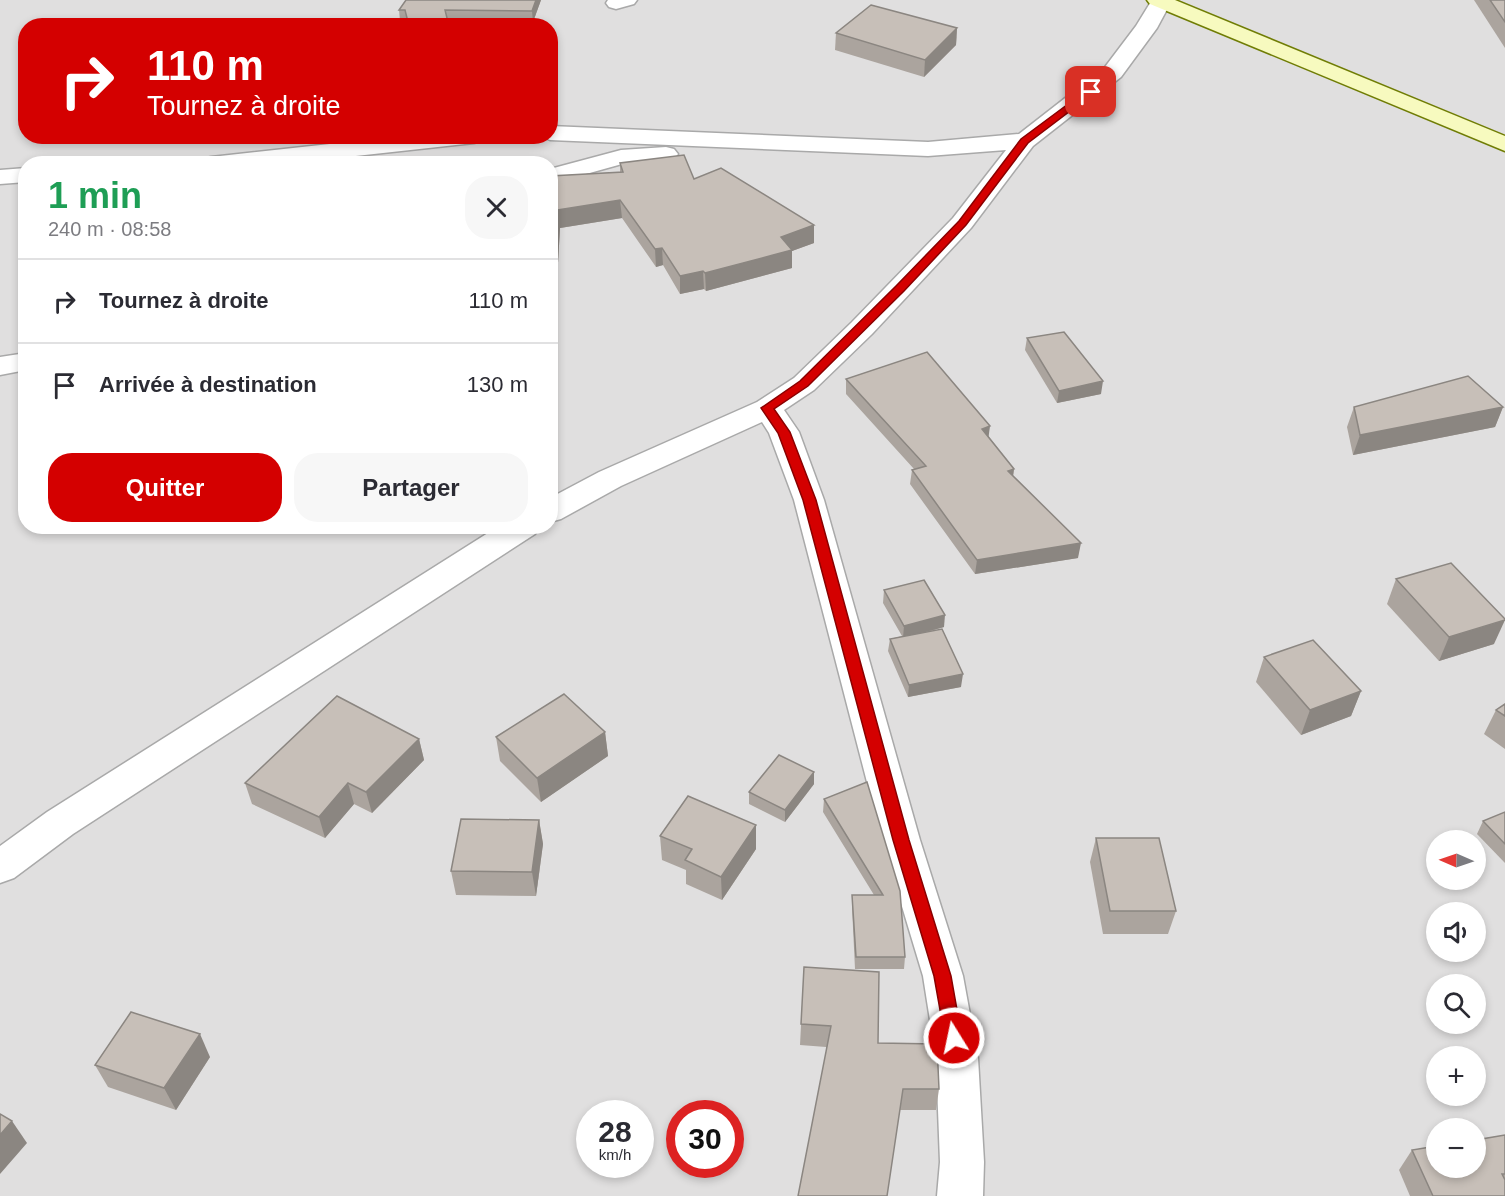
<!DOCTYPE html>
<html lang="fr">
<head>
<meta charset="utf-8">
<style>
	:root { --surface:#fff; --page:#f7f7f7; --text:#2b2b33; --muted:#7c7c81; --line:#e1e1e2; --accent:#d40000 }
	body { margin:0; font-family:Helvetica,sans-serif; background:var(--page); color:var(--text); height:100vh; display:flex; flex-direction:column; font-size:22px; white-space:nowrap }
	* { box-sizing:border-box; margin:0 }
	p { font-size:20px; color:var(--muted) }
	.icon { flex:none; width:33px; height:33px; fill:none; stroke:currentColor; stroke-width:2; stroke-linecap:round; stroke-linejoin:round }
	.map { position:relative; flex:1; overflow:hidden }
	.panel { position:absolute; left:18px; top:156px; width:540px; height:378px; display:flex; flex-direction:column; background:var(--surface); border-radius:24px; box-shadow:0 3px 9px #0003 }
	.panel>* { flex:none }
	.hud { position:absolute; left:18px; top:18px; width:540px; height:126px; border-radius:24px; box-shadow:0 3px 9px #0003; background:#d40000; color:#fff; overflow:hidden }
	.needle { width:39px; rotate:272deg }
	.tools { position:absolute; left:1426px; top:830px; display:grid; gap:12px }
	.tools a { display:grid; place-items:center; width:60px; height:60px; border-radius:50%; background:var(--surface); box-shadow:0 3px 9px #0003; font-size:30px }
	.speed { position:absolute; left:576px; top:1100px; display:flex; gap:12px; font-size:30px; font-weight:700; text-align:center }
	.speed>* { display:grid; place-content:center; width:78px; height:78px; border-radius:50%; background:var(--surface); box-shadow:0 3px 9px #0003; line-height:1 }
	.speed small { font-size:15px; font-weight:400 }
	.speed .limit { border:9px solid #d22; background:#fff; color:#111 }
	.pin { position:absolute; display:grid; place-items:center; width:51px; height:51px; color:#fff; margin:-26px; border-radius:12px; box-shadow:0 3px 9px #0006 }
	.me { position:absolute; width:66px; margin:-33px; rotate:350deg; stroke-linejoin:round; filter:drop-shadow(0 0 4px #0008) }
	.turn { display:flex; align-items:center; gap:21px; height:126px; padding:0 30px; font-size:27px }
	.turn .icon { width:78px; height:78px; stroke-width:2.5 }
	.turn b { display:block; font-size:42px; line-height:51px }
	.round { display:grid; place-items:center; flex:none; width:63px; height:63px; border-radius:24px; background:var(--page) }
	.summary { display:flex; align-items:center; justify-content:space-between; height:102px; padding:0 30px }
	h1 { font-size:36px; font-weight:700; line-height:45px; color:#1e9e55 }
	.button { display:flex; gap:12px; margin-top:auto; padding:12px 30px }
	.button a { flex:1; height:69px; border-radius:24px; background:var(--accent); color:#fff; font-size:24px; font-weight:700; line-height:69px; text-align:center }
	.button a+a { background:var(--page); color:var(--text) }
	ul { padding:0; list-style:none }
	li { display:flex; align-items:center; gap:18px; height:84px; padding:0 30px; border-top:2px solid var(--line) }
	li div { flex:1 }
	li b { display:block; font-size:22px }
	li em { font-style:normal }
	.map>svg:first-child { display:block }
	.residential { fill:#e0dfdf; fill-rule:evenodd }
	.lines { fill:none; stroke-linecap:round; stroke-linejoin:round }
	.street-casing { stroke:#a9a9a9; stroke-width:3 }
	.secondary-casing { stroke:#707d05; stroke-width:3 }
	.street { fill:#fff; fill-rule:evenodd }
	.secondary { fill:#f7fabf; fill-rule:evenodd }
	.wall { fill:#aba49e }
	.shaded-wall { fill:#8b8681 }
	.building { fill:#c7bfb8; stroke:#8b8681; stroke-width:1.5 }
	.route { fill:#d40000; stroke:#8a0000; stroke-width:1.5 }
</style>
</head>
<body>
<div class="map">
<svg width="1505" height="1196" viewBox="0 0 1505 1196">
	<rect width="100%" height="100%" fill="#f2efe9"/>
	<path class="residential" d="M0,0H1505V1196H0ZM26,26H550V136H26ZM26,164H550V526H26ZM1437,840H1476V879H1437ZM1437,912H1476V951H1437ZM1437,984H1476V1023H1437ZM1437,1056H1476V1095H1437ZM590,1113H640V1164H590ZM680,1113H730V1164H680ZM1437,1128H1476V1167H1437Z"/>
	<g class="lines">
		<defs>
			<g id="street">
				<polygon points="608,0 637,0 634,4 616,9 609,7 606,3"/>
				<polygon points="1152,0 1170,0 1171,2 1157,28 1121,77 1033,146 971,228 872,334 814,390 784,410 799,432 824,500 920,840 963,976 978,1058 984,1162 983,1196 937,1196 940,1162 936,1058 923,976 882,840 794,500 769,433 762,422 621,486 561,519 550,522 550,498 599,472 757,402 794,378 852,322 953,218 1006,150 928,156 550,140 541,136 550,136 550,126 928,142 1019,134 1105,67 1136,26"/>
				<polygon points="403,136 485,136 482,141 474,143 283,164 199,164 202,159 211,157"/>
				<polygon points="666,147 674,149 678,154 674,159 622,164 550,184 550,169 621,150"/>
				<polygon points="26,168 26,182 0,184 0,170"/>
				<polygon points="26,353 26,370 0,375 0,357"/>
				<polygon points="499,526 539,526 535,534 73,834 14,878 0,883 0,846 47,812"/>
			</g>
			<polygon id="secondary" points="1147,0 1175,0 1505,136 1505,151 1150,4"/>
		</defs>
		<use href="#street" class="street-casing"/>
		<use href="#secondary" class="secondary-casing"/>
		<use href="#street" class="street"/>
		<use href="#secondary" class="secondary"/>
	</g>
	<g class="wall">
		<polygon points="406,0 541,0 533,22 448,21 449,26 408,26 407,21 400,21 399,10"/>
		<polygon points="1474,0 1505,0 1505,48"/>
		<polygon points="957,28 956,45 924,77 835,50 836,33"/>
		<polygon points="620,163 694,179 814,225 814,243 792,251 792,268 706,291 704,289 680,294 663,265 656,267 622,218 560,228 558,263 550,263 550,176 620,172"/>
		<polygon points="1027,338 1101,394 1057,403 1025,350"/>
		<polygon points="846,379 989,437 1014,469 1013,476 1078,558 975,574 910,484 912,470 914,469 846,394"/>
		<polygon points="1354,407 1503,407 1495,427 1353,455 1347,427"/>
		<polygon points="1396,579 1494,644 1439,661 1387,604"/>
		<polygon points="884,590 944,627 928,632 961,687 908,697 888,651 890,639 902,636 883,603"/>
		<polygon points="1264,657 1361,691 1351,716 1301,735 1256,682"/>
		<polygon points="1505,704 1505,749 1484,734 1496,710"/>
		<polygon points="605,732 608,756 541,802 500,761 496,737"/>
		<polygon points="419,739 424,760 372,813 354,804 325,838 252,804 245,783"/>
		<polygon points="814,772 814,784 785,822 749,804 749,792"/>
		<polygon points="867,782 905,957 904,969 855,969 852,907 852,895 874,895 823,812 824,799"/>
		<polygon points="1505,812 1505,863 1477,834 1483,821"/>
		<polygon points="539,820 543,844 536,896 456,895 451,871"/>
		<polygon points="660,836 756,849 722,900 686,884 686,870 662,860"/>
		<polygon points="1096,838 1176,911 1168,934 1103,934 1090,862"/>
		<polygon points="804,967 878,1043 939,1089 936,1110 900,1110 826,1047 800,1045"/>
		<polygon points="210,1057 176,1110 108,1087 95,1065"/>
		<polygon points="1505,1135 1505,1196 1410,1196 1399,1170 1412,1150"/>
	</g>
	<g class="shaded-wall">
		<polygon points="536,0 541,0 533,22 532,11"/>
		<polygon points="957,28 956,45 924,77 925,60"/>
		<polygon points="620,200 622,218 560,228 558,263 556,245 558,210"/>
		<polygon points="814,225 814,243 792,251 792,268 706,291 705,273 781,237"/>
		<polygon points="662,248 663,265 656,267 655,249"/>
		<polygon points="703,271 704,289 680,294 680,276"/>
		<polygon points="1103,381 1101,394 1057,403 1059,391"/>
		<polygon points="1503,407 1495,427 1353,455 1360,435"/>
		<polygon points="990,426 988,441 982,429"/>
		<polygon points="1014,469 1012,483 1008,471"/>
		<polygon points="1081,543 1078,558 975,574 977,560"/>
		<polygon points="945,615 944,627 903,638 904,626"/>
		<polygon points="1505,620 1494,644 1439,661 1449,637"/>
		<polygon points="963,674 961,687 908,697 909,685"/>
		<polygon points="1361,691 1351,716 1301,735 1310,710"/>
		<polygon points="605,732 608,756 541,802 537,778"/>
		<polygon points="419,739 424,760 372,813 366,792"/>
		<polygon points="814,772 814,784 785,822 785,810"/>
		<polygon points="348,783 354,804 325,838 319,817"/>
		<polygon points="539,820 543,844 536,896 532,872"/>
		<polygon points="756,825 756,849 722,900 721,877"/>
		<polygon points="200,1034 210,1057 176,1110 164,1088"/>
		<polygon points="12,1121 27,1143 0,1174 0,1135"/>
	</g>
	<g class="building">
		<polygon points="406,0 536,0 532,11 445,10 449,26 409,26 405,10 399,10"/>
		<polygon points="1490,0 1505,0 1505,22"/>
		<polygon points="871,5 957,28 925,60 836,33"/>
		<polygon points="684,155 694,179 721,168 814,225 781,237 792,250 705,273 703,271 680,276 662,248 655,249 620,200 558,210 556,245 550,246 550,176 623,172 620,163"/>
		<polygon points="1064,332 1103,381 1059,391 1027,338"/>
		<polygon points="927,352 990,426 982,429 1014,469 1008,471 1081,543 977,560 912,470 926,466 846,379"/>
		<polygon points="1468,376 1503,407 1360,435 1354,407"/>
		<polygon points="1451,563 1505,619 1505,620 1449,637 1396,579"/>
		<polygon points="924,580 945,615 904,626 884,590"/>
		<polygon points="942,629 963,674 909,685 890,639"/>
		<polygon points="1313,640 1361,691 1310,710 1264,657"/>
		<polygon points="564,694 605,732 537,778 496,737"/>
		<polygon points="337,696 419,739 366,792 348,783 319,817 245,783"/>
		<polygon points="1505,704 1505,716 1496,710"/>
		<polygon points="779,755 814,772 785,810 749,792"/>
		<polygon points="867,782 900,891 905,957 856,957 852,895 883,895 824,799"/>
		<polygon points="688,796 756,825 721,877 685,860 692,849 660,836"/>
		<polygon points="1505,812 1505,844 1483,821"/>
		<polygon points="461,819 539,820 532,872 451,871"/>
		<polygon points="1096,838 1159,838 1176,911 1110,911"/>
		<polygon points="804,967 879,972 878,1043 937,1044 939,1089 903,1089 887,1196 798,1196 831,1026 801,1024"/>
		<polygon points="131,1012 200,1034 164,1088 95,1065"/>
		<polygon points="0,1114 12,1121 0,1135"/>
		<polygon points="1505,1135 1505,1174 1502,1174 1505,1180 1505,1196 1433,1196 1412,1150 1437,1146 1437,1167 1476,1167 1476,1140"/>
	</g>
	<polygon class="route" points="1087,90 1095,92 1028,143 966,225 904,291 808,386 774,409 790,432 816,500 909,840 951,976 962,1038 960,1043 954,1046 948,1043 945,1038 934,976 893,840 803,500 778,433 761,408 800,381 896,286 959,221 1021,139"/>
</svg>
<div class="tools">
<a><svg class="needle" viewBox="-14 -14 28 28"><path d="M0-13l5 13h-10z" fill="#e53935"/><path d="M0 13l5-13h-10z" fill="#7c7c81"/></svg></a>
<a><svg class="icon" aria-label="sound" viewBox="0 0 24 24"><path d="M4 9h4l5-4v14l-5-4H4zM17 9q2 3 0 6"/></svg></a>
<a><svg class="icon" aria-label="search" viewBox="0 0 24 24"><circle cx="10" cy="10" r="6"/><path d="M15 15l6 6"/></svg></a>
<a>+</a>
<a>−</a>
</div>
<div class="speed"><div>28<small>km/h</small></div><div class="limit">30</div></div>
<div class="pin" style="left:1091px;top:92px;background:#d93025"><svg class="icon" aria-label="arrive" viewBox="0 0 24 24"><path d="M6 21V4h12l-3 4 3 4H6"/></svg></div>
<svg class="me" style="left:954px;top:1038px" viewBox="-20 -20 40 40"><circle r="17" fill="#d40000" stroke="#fff" stroke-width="3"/><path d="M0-11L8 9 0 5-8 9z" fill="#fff"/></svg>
<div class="hud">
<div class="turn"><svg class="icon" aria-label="right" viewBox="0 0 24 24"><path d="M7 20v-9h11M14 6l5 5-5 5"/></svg><div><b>110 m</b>Tournez à droite</div></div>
</div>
<section class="panel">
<div class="summary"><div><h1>1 min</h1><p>240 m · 08:58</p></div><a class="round"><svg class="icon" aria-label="close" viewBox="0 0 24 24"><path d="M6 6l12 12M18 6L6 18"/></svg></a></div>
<ul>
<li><svg class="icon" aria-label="right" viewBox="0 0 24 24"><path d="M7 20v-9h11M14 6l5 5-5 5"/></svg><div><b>Tournez à droite</b></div><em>110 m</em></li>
<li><svg class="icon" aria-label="arrive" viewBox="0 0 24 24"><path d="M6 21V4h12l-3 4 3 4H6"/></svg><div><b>Arrivée à destination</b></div><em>130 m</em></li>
</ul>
<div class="button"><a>Quitter</a><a>Partager</a></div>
</section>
</div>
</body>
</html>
